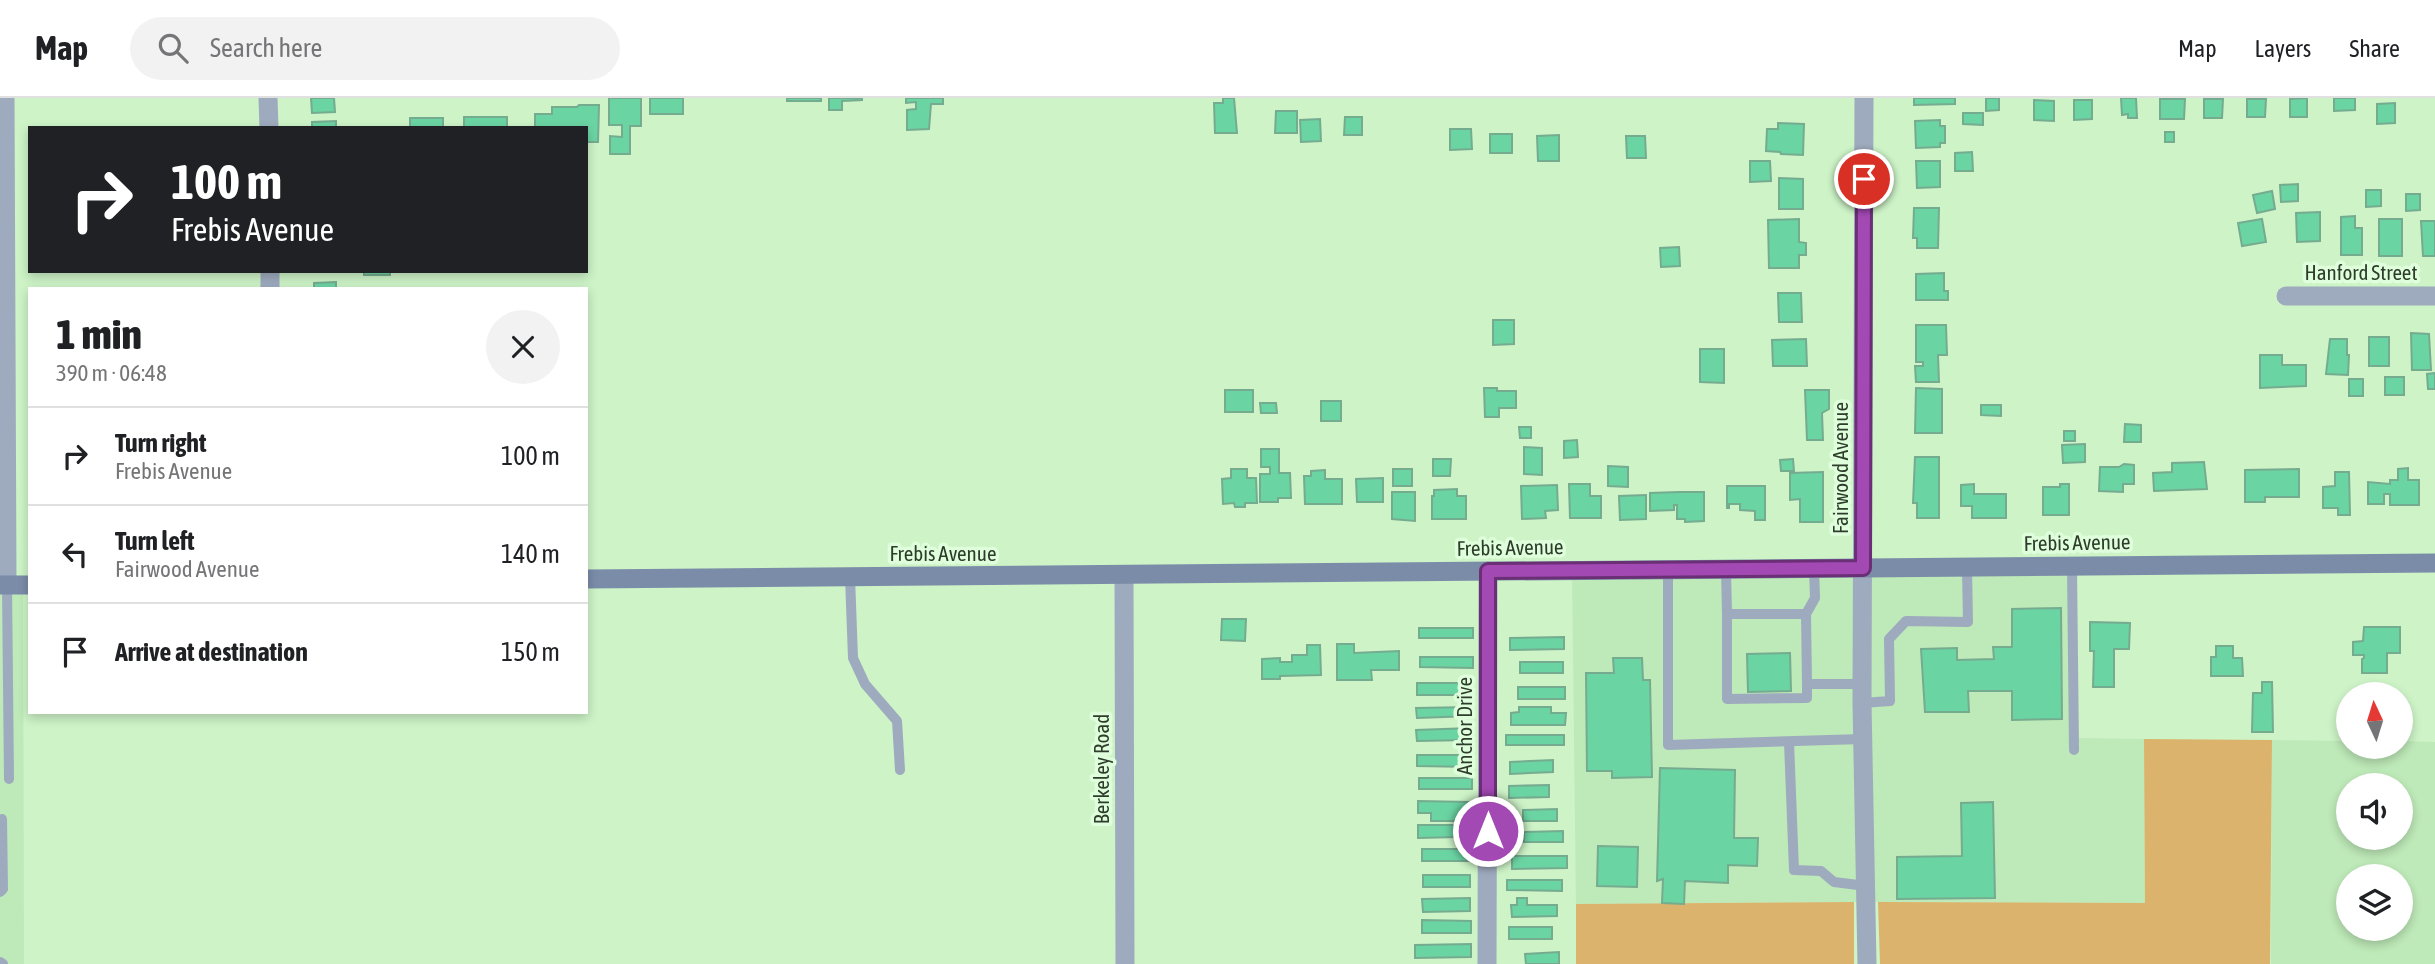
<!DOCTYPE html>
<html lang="en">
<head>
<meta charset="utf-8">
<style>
	:root { --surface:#fff; --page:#f2f2f2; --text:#202124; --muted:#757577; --line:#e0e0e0 }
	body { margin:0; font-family:"Asap Condensed",sans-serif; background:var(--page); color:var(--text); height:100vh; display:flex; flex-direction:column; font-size:26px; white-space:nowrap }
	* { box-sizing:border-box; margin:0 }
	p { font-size:23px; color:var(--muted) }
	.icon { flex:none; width:38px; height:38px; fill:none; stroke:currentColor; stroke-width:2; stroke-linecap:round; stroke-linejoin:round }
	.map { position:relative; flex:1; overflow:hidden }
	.panel { position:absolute; left:28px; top:189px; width:560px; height:427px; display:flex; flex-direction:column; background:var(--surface); border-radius:0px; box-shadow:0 4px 10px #0003 }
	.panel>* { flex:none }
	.guide { position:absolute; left:28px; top:28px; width:560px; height:147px; border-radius:0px; box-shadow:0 4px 10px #0003; background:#202124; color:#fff; overflow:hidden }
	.needle { width:46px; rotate:356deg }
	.controls { position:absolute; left:2336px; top:584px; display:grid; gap:14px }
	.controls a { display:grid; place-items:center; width:77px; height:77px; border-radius:50%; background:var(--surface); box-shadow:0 4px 10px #0003; font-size:35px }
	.pin { position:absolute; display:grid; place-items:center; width:60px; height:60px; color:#fff; margin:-30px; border:4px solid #fff; border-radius:50%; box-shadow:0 2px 7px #0007 }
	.me { position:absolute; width:77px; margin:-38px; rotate:0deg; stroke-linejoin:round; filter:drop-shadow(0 0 5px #0008) }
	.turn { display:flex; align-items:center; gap:24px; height:147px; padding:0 28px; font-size:32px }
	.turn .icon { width:91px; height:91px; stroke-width:2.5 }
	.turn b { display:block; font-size:49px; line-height:60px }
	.round { display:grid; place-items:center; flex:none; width:74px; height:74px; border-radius:37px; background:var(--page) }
	.head { display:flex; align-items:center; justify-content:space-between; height:119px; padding:0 28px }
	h1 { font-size:42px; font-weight:800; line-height:52px }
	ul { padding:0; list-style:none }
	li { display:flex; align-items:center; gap:21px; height:98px; padding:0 28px; border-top:2px solid var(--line) }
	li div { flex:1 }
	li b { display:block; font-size:26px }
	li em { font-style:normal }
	header { display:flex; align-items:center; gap:42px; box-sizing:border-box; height:98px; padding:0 35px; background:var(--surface); border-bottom:2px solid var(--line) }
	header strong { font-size:33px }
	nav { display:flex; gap:38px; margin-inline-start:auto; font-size:24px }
	.search { width:490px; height:63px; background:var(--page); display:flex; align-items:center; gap:18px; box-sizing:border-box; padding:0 24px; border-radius:38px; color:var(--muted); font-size:26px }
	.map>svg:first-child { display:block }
	.built { fill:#bee9b8; fill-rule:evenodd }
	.green { fill:#dbb36c }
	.building { fill:#6bd4a3; stroke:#75ac90; stroke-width:2 }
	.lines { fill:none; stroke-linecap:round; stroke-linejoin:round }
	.service { stroke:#9eaabe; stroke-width:10 }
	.minor { stroke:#9eaabe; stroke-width:19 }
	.tertiary { stroke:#9eaabe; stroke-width:19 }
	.secondary { stroke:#7b8ca9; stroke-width:19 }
	.route-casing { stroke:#6a2f75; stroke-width:18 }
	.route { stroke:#a349b4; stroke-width:12 }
	.labels { text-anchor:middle; stroke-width:7; stroke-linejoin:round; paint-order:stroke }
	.street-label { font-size:21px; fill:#2d3c2b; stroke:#dffedb }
</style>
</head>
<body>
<header>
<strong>Map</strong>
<div class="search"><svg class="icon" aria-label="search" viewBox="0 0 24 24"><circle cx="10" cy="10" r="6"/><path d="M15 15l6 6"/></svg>Search here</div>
<nav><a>Map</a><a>Layers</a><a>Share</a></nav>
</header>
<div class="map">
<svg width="2435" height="866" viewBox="0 0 2435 866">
	<rect width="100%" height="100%" fill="#cdf3c7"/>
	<g class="built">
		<polygon points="2074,470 2076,640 2144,641 2145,805 1854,804 1576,806 1572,471"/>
		<polygon points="0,480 23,480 24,866 0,866"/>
		<path d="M2272,642L2348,643V649H2401V643L2435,644V866H2271ZM2348,688H2401V740H2348ZM2348,779H2401V831H2348Z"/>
	</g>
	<g class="green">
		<polygon points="2144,641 2272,642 2270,866 1880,866 1878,804 2145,805"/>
		<polygon points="1854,804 1854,866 1576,866 1576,806"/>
	</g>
	<g class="building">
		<polygon points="311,0 334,0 335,14 312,15"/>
		<polygon points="609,0 641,0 641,28 630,28 630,56 610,56 610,38 622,39 622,27 609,27"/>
		<rect x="650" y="0" width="33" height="16"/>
		<rect x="787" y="0" width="34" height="3"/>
		<polygon points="829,0 862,0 862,2 842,3 842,12 829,12"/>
		<polygon points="906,0 943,0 943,6 931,6 929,31 907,32 907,12 916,11 916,4 906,5"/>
		<polygon points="1223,0 1234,0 1237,35 1215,35 1214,5 1223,5"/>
		<polygon points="1914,0 1955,0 1955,6 1914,7"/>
		<polygon points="1986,0 1999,0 1999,12 1986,13"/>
		<polygon points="2121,0 2136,0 2137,20 2128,20 2128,16 2122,17"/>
		<polygon points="2307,0 2307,19 2290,19 2290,1"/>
		<polygon points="2334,0 2355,0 2355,12 2334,13"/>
		<polygon points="2160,1 2185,1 2184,21 2160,21"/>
		<polygon points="2204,1 2223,1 2222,20 2204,20"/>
		<polygon points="2247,1 2266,1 2265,19 2247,19"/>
		<polygon points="2034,2 2054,3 2054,23 2034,22"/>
		<polygon points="2074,2 2092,2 2092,21 2074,22"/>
		<polygon points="2395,5 2395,25 2377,26 2377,6"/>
		<polygon points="579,7 599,7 598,44 586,44 586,30 535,30 535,16 552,16 552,9 577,9"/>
		<polygon points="1276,13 1297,13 1297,35 1275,35"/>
		<polygon points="1963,15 1983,15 1983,27 1963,26"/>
		<rect x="464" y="19" width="43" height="11"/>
		<polygon points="1345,19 1362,19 1362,37 1344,37"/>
		<rect x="410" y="20" width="33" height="10"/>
		<polygon points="1320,21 1321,43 1301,44 1300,22"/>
		<polygon points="1940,22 1940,28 1945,28 1945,45 1940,45 1940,49 1916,50 1915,23"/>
		<polygon points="336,23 336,30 312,30 312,24"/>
		<polygon points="1778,25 1804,26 1803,57 1781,56 1780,54 1766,53 1767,31 1778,31"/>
		<polygon points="1450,31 1471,31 1472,51 1450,52"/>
		<rect x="2165" y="34" width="9" height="10"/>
		<rect x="1490" y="36" width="22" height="19"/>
		<polygon points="1559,37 1559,63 1538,63 1537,38"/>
		<polygon points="1626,38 1645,38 1646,60 1627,60"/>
		<polygon points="1972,54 1973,73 1955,73 1955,55"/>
		<polygon points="1750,63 1770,63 1771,83 1750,84"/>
		<polygon points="1916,63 1940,63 1940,89 1917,90"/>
		<polygon points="1779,80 1803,81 1803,111 1779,111"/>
		<polygon points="2298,86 2298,103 2281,104 2280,87"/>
		<polygon points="2366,92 2381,92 2381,108 2366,109"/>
		<polygon points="2272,93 2275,111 2257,115 2253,97"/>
		<polygon points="2406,96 2420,96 2420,112 2406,113"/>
		<polygon points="1914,110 1939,110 1938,150 1917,150 1917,140 1913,140"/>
		<polygon points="2320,114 2320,143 2297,144 2296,115"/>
		<polygon points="2355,118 2355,130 2362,130 2362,157 2341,157 2341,119"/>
		<polygon points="1799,121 1799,144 1806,145 1806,157 1799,157 1799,170 1769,170 1768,122"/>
		<polygon points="2262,121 2266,144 2242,148 2238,125"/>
		<rect x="2379" y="121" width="23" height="37"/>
		<polygon points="2421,123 2435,123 2435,158 2423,158"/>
		<polygon points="1679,149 1680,168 1661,169 1660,150"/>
		<rect x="364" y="173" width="26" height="4"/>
		<polygon points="1944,175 1944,193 1948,193 1948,202 1916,202 1916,176"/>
		<polygon points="336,184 336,191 314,191 314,185"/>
		<polygon points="1778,195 1801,195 1802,224 1779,224"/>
		<polygon points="1493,222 1514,222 1514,246 1493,247"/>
		<polygon points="1916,227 1946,227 1947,257 1938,257 1939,284 1916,284 1915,268 1923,268 1923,264 1916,264"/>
		<polygon points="2411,235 2429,236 2431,272 2412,272"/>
		<rect x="2369" y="239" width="20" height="29"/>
		<polygon points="1806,241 1807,268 1773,268 1772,242"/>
		<polygon points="2330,241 2347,241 2347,257 2349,257 2348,277 2326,276"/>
		<polygon points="1700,251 1724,251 1724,285 1700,284"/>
		<polygon points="2260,257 2282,257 2282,267 2306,267 2306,288 2260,290"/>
		<polygon points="2435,275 2435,291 2428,291 2427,276"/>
		<rect x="2385" y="279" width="19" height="18"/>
		<rect x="2349" y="281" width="14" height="17"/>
		<polygon points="1484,290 1497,290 1497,293 1516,293 1516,310 1499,310 1499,319 1485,319"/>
		<polygon points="1916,290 1942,291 1942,335 1915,335"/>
		<rect x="1225" y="292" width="28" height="22"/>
		<polygon points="1805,292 1829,292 1829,311 1822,315 1823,342 1807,342"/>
		<rect x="1321" y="303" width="20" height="20"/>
		<polygon points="1260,305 1276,305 1277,315 1261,315"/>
		<polygon points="1981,307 2001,307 2001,318 1981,317"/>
		<polygon points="2125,326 2141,327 2141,344 2124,344"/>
		<polygon points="1519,329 1531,329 1531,340 1520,340"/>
		<rect x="2064" y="333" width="11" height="10"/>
		<polygon points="1577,342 1578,359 1564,360 1564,343"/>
		<polygon points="2085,346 2085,364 2063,365 2062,347"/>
		<polygon points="1524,349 1542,350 1542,377 1524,376"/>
		<polygon points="1261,351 1279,351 1279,375 1290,375 1291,400 1278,400 1278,404 1260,404 1260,376 1270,376 1270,369 1261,369"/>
		<polygon points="1915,359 1939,359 1939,420 1917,420 1917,405 1913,405"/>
		<polygon points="1433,361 1451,361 1450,378 1433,378"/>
		<polygon points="1793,361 1794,373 1781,373 1780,362"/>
		<polygon points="2204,364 2207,391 2154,393 2153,375 2172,374 2172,365"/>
		<polygon points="2124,366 2134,367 2134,386 2123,386 2123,394 2099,393 2100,369 2119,369"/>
		<polygon points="1608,368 1628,369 1628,389 1608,388"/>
		<polygon points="2408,370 2408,382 2419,382 2419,407 2390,407 2390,396 2384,396 2384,406 2368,406 2368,384 2390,386 2390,382 2398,382 2398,371"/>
		<polygon points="1231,371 1247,371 1247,380 1256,380 1257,405 1245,405 1245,409 1235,409 1234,405 1223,406 1222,381 1231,380"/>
		<rect x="1393" y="371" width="19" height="17"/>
		<polygon points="2299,371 2299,399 2265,399 2265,404 2245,404 2245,372"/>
		<polygon points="1325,372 1325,381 1342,381 1342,406 1305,406 1304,378 1311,378 1311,373"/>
		<polygon points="1823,374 1823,424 1800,424 1800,401 1790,402 1790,375"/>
		<polygon points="2335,374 2349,374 2350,417 2338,417 2338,410 2323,410 2323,389 2335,388"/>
		<polygon points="1383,380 1383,404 1357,404 1356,381"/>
		<polygon points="1569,386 1590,386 1590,398 1601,398 1601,420 1570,420"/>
		<polygon points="1974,386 1974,396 2006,396 2006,420 1972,420 1972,408 1961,408 1961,387"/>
		<polygon points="2060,386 2069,386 2069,417 2043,417 2043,389 2060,389"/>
		<polygon points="1557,387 1558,412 1545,413 1546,420 1522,421 1521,388"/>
		<polygon points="1727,388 1765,388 1765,422 1755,422 1755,413 1740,412 1740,406 1729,406 1729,410 1727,410"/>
		<polygon points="1457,391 1457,398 1466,398 1466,421 1432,421 1432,398 1434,398 1434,392"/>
		<polygon points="1392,394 1415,394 1415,423 1392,421"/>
		<polygon points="1679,394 1704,394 1704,423 1685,424 1685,421 1677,421 1677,407 1674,407 1674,412 1650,413 1650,395"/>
		<polygon points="1646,397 1646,421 1620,422 1619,398"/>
		<polygon points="2061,510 2062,621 2012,622 2012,593 1968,593 1969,614 1925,614 1921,551 1957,550 1957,562 1994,561 1993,549 2012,549 2012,511"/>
		<polygon points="1222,521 1246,521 1245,543 1221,542"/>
		<polygon points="2090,524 2130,525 2129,551 2114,551 2114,589 2093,589 2094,553 2090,553"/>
		<polygon points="2364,529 2400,529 2400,555 2387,555 2387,575 2362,575 2362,561 2364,560 2364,557 2353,557 2353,544 2363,543"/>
		<rect x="1419" y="530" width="54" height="10"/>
		<polygon points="1564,539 1564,551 1510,552 1510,540"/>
		<polygon points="1337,546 1354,546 1354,555 1399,553 1399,572 1371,572 1372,582 1337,582"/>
		<polygon points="1307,547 1320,547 1321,577 1280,578 1280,581 1262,581 1262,561 1280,560 1280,564 1292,564 1292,557 1307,557"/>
		<polygon points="2216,548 2233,548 2233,560 2242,560 2243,578 2211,578 2211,559 2216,559"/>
		<polygon points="1790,555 1791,593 1748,594 1747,556"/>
		<polygon points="1420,559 1473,559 1473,570 1420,569"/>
		<polygon points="1613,560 1642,560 1643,582 1650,582 1652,679 1612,680 1612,673 1587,673 1586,575 1614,575"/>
		<rect x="1520" y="564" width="43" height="11"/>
		<polygon points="2262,584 2272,584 2273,634 2252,634 2253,595 2262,595"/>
		<rect x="1417" y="585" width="49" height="12"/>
		<rect x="1518" y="589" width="47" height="12"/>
		<polygon points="1472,609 1472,618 1417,620 1416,610"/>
		<polygon points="1519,609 1551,609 1551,615 1566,615 1565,627 1511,627 1511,615 1519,614"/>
		<polygon points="1470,630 1470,642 1417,643 1416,632"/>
		<rect x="1506" y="637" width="58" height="10"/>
		<polygon points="1417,657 1471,657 1471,669 1417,668"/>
		<polygon points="1553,662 1553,674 1510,676 1510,664"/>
		<polygon points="1660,670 1735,672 1734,740 1758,740 1757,768 1728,767 1728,785 1685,783 1684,806 1662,805 1663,781 1657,783"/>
		<rect x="1419" y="680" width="53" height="11"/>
		<polygon points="1549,687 1549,699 1509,700 1509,688"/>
		<polygon points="1418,703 1470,704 1470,715 1463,715 1463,723 1431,723 1431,715 1418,715"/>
		<polygon points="1993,704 1995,800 1897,801 1897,759 1962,758 1961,705"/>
		<polygon points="1557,711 1557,723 1523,723 1523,712"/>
		<polygon points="1418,727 1458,727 1458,739 1418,740"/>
		<polygon points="1563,733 1563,744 1524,744 1524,734"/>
		<polygon points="1598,748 1638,749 1637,789 1597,788"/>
		<rect x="1422" y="751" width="48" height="12"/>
		<polygon points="1512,758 1567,758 1567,770 1512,771"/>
		<rect x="1423" y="777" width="47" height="12"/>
		<polygon points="1507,782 1562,782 1562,793 1507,792"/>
		<polygon points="1470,800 1470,813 1423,814 1422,801"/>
		<polygon points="1517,800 1527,800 1527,807 1557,807 1557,818 1512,819 1511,807 1517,807"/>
		<polygon points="1422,822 1471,823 1471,835 1422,835"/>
		<rect x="1509" y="829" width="43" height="12"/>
		<polygon points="1471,846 1471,859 1415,860 1415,847"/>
		<polygon points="1559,854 1559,866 1526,866 1525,856"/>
	</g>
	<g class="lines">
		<g class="service">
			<polyline points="2072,468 2074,652"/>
			<polyline points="1668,471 1668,647 1863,641"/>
			<polyline points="1726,471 1727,516 1806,516 1815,500 1814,470"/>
			<polyline points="850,479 853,560 865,586 897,623 900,672"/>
			<polyline points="7,487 9,681"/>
			<polyline points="1727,516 1727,601 1807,600 1807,586"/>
			<polyline points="1806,516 1807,586 1862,586"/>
			<polyline points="1862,605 1890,603 1889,541 1906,523 1968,524 1967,470"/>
			<polyline points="1789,644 1794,772 1821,773 1834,784 1866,788"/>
			<polyline points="0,794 3,791 2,721"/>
			<polyline points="0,864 3,866"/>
		</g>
		<g class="minor">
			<polyline points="5,0 7,487"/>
			<polyline points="268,0 269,30"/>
			<polyline points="270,173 270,191"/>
			<polyline points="2286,198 2435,198"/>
			<polyline points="1124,477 1125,866"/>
			<polyline points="1487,866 1488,473"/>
		</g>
		<polyline class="tertiary" points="1864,0 1862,605 1867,866"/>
		<g class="secondary">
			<polyline points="586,481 2435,465"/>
			<polyline points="0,487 30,487"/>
		</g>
	</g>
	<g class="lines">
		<defs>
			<polyline id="route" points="1488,733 1488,473 1863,470 1864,81"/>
		</defs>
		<use href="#route" class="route-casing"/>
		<use href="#route" class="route"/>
	</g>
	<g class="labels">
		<g class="street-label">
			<text x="2361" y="182">Hanford Street</text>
			<text transform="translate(1841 370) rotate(-90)" y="7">Fairwood Avenue</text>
			<text transform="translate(2077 445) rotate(-1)" y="7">Frebis Avenue</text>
			<text transform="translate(1510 450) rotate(-1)" y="7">Frebis Avenue</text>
			<text x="943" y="463">Frebis Avenue</text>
			<text transform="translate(1465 628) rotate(-90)" y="7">Anchor Drive</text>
			<text transform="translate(1102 671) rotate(-90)" y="7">Berkeley Road</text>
		</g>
	</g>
</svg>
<div class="controls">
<a><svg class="needle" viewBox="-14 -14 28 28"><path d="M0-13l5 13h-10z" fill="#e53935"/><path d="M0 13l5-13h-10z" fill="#757577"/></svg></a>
<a><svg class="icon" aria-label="sound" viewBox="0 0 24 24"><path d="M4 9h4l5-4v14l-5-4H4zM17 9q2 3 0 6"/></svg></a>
<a><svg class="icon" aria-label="layers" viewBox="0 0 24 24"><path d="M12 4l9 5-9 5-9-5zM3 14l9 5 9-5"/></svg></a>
</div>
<div class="pin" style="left:1864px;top:81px;background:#d93025"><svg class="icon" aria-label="arrive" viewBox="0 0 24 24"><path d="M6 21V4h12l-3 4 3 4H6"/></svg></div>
<svg class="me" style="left:1488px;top:733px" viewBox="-20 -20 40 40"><circle r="17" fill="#a349b4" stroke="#fff" stroke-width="3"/><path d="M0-11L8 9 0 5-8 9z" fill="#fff"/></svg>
<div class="guide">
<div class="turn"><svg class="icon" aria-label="right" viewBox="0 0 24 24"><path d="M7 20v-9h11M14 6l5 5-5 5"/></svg><div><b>100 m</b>Frebis Avenue</div></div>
</div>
<section class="panel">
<div class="head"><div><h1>1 min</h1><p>390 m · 06:48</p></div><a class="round"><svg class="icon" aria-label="close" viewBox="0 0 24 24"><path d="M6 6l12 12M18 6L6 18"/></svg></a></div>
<ul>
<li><svg class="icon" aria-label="right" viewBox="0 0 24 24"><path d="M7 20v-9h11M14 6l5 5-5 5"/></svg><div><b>Turn right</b><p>Frebis Avenue</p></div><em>100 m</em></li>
<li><svg class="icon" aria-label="left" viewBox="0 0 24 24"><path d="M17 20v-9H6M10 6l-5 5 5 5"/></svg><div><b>Turn left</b><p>Fairwood Avenue</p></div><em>140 m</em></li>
<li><svg class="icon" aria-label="arrive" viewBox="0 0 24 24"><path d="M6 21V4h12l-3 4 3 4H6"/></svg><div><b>Arrive at destination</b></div><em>150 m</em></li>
</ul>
</section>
</div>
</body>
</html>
